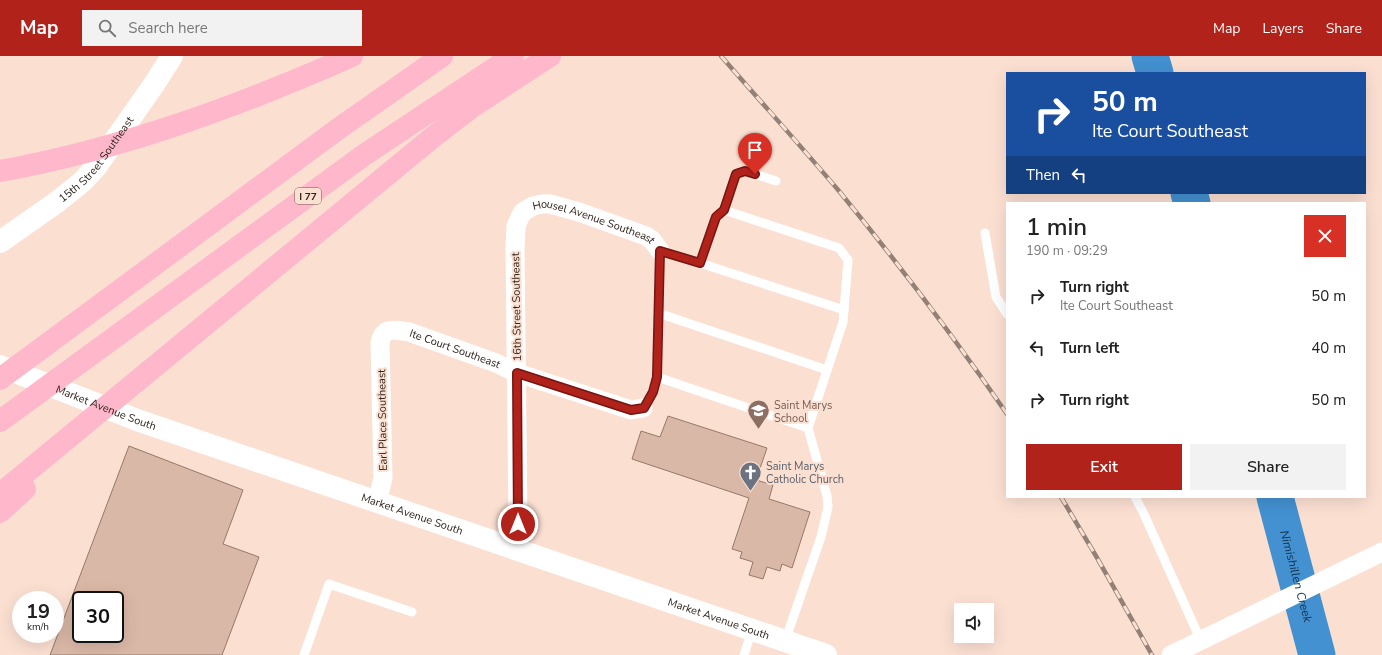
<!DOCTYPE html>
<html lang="en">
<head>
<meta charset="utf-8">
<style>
	:root { --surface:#fff; --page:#f2f2f2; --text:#222; --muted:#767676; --accent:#b1221b }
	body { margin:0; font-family:"Nunito Sans",sans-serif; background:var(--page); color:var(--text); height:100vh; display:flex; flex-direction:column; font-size:15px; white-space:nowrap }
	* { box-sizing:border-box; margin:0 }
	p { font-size:13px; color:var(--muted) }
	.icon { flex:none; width:22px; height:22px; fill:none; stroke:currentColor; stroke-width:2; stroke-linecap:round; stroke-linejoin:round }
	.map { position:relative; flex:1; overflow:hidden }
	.details { position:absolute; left:1006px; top:146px; width:360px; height:296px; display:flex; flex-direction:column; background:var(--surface); border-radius:0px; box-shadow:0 4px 16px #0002 }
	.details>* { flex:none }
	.banner { position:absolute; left:1006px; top:16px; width:360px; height:122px; border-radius:0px; box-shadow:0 4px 16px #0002; background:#1a4fa0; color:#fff; overflow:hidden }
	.tools { position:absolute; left:954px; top:547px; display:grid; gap:8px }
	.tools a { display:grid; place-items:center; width:40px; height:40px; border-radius:0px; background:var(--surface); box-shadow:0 4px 16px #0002; font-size:20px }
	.speed { position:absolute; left:12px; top:535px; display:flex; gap:8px; font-size:20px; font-weight:700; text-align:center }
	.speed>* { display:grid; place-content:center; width:52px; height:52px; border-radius:50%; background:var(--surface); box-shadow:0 4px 16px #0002; line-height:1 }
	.speed small { font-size:10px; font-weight:400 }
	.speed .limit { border:2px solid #111; border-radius:6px; background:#fff; color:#111 }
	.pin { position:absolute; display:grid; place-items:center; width:34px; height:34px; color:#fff; margin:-41px -17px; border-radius:50% 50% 50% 0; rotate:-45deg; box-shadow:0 0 4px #0007 }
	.pin .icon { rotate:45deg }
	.me { position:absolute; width:44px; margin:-22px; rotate:0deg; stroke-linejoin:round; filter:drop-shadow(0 0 3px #0008) }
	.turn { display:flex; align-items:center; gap:14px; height:84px; padding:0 20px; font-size:18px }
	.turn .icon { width:52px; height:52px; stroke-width:2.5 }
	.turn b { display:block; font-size:28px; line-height:34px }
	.then { display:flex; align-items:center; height:38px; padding:0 20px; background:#0003; gap:8px; font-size:15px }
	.round { display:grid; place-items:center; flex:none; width:42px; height:42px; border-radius:0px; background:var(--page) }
	.head { display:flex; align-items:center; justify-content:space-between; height:68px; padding:0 20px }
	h1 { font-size:24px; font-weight:600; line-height:30px }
	.button { display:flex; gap:8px; margin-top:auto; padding:8px 20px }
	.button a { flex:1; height:46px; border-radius:0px; background:var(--accent); color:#fff; font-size:16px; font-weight:600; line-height:46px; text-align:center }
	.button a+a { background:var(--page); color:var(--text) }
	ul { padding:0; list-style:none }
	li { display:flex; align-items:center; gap:12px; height:52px; padding:0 20px }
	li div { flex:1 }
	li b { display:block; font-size:15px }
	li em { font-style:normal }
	header { display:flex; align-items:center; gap:24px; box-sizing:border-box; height:56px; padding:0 20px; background:var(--accent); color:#fff }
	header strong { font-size:19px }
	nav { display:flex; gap:22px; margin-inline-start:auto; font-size:14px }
	.search { width:280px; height:36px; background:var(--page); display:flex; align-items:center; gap:10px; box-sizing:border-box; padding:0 14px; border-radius:0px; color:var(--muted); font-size:15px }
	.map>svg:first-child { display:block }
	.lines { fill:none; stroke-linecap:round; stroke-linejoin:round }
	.river { stroke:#4391d1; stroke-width:37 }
	.building { fill:#dab8a7; stroke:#977868; fill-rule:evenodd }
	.service { stroke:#fff; stroke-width:9 }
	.minor { stroke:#fff; stroke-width:19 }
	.tertiary { stroke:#fff; stroke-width:22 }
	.motorway { stroke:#feb7cb; stroke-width:22 }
	.rail-casing { stroke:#938076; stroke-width:4.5 }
	.rail { stroke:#fbe0d2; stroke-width:3; stroke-dasharray:9; stroke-linecap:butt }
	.route-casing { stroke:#731612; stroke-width:10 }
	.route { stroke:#b1221b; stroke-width:7 }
	.labels { text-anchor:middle; stroke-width:4; stroke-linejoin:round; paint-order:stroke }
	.shield { fill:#fbe0d2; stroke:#6d5c53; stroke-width:1 }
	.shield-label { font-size:10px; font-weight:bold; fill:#30241d }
	.street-label { font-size:11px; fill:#30241d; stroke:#fbe0d2 }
	.education-label { font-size:11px; fill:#785e54; stroke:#fbe0d2; text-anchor:start }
	.worship-label { font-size:11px; fill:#5b616d; stroke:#fbe0d2; text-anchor:start }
	.water-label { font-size:12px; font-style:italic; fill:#11314c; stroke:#fbe0d2 }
</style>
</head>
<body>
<header>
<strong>Map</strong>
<div class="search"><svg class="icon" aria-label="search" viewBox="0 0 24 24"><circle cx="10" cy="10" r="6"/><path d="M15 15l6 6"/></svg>Search here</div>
<nav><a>Map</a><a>Layers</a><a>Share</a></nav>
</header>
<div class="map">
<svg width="1382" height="599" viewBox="0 0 1382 599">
	<rect width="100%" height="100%" fill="#fbe0d2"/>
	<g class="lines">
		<g class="river">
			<polyline points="1150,0 1155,17"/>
			<polyline points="1189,137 1192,147"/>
			<path id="s1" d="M1275,441L1317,599"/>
		</g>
	</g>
	<g class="building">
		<polygon points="668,360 767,392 756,424 773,429 769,443 810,456 792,512 782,508 780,515 767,511 763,523 749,519 753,506 740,502 742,496 732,493 749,442 632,403 641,375 660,381"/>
		<path d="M129,390L243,434L223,488L259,501L222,599H50ZM81,544H115V578H81Z"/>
	</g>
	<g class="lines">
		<g class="service">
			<polyline points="724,154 736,118 745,115 776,125"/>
			<polyline points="985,177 996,241 1007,258"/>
			<polyline points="700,207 844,254"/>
			<polyline points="658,257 827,314"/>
			<polyline points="657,321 808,372"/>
			<polyline points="643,352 653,336 657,321 660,195 700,207 716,161 724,154 839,192 848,204 843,266 808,372 827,440 828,451 821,481 785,585"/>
			<polyline points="1135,441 1143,456 1201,585"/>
			<polyline points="304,599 329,528 412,556"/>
			<polyline points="744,599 752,574"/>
		</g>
		<g class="minor">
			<path id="s2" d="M377,446L383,422L380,287C383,270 396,274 409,276L496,307L517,317L631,354L643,352"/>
			<path id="s3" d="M512,491L518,468L515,192L516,170L520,161L523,156L533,150L542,148H550L579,156L646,180L652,184L660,195"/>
			<polyline points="1171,599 1382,496"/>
		</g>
		<g class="tertiary">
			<path id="s4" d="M0,186L57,146L82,126L96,111L155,27L172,0"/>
			<path id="s5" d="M0,310L137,364L826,599"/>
		</g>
		<g class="motorway">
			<path d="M0,115C122,93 239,50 352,0"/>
			<polyline points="0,323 338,73 442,0"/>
			<polyline points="0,365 364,99 513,0"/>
			<polyline points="0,438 433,81 472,51 550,0"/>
			<polyline points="0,456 25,433"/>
		</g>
		<defs>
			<g id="rail">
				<path d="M721,0C760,45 800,89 839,135C898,207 954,281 1007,358"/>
				<polyline points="1061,441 1096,500 1152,599"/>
			</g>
		</defs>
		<use href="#rail" class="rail-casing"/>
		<use href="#rail" class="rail"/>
	</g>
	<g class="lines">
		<defs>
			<polyline id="route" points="518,468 517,317 631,354 644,352 653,336 657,321 660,195 700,207 716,161 724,154 736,118 745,115 755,118"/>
		</defs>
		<use href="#route" class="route-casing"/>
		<use href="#route" class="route"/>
	</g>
	<defs>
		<symbol id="school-pin" viewBox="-11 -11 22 30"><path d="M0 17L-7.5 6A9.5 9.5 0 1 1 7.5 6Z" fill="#8d6e63" stroke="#fbe0d2"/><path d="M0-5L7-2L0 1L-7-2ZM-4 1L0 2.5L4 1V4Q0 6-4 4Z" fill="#fff"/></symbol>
		<symbol id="church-pin" viewBox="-11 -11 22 30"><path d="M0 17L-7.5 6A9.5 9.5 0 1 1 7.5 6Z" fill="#6b7280" stroke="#fbe0d2"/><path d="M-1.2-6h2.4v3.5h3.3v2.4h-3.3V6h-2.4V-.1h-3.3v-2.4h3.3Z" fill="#fff"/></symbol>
	</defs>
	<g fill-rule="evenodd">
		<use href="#school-pin" x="746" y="342" width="25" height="34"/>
		<use href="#church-pin" x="738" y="404" width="25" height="34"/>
	</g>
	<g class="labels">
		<rect class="shield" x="295" y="132" width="26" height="16" rx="3"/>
		<g class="shield-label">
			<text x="308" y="144">I 77</text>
		</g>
		<g class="street-label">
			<text dy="4" stroke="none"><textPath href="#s4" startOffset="128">15th Street Southeast</textPath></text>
			<text dy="4" stroke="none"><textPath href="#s3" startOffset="413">Housel Avenue Southeast</textPath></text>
			<text transform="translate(516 251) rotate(-91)" y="4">16th Street Southeast</text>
			<text dy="4" stroke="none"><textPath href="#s2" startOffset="245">Ite Court Southeast</textPath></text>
			<text dy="4" stroke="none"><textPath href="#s5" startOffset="114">Market Avenue South</textPath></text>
			<text transform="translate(382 364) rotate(-91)" y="4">Earl Place Southeast</text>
			<text dy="4" stroke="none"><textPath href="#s5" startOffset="438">Market Avenue South</textPath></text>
			<text dy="4" stroke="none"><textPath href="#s5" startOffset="762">Market Avenue South</textPath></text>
		</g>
		<g class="education-label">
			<text x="774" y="353">Saint Marys<tspan x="774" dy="13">School</tspan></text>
		</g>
		<g class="worship-label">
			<text x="766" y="414">Saint Marys<tspan x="766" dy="13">Catholic Church</tspan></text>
		</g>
		<g class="water-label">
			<text dy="4" stroke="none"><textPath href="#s1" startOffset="82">Nimishillen Creek</textPath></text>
		</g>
	</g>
</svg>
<div class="tools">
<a><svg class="icon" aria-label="sound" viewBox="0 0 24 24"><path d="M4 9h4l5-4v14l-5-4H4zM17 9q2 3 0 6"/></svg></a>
</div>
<div class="speed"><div>19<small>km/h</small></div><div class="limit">30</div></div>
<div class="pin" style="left:755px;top:118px;background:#d93025"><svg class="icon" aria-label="arrive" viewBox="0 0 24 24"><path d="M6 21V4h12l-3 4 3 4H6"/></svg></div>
<svg class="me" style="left:518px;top:468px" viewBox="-20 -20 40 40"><circle r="17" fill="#b1221b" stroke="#fff" stroke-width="3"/><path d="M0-11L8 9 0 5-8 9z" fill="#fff"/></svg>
<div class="banner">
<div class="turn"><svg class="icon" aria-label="right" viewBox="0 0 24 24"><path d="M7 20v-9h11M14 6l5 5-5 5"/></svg><div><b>50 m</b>Ite Court Southeast</div></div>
<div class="then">Then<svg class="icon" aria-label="left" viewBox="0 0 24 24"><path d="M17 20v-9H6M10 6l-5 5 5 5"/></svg></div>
</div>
<section class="details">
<div class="head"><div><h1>1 min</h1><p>190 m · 09:29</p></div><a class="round" style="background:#d93025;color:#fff"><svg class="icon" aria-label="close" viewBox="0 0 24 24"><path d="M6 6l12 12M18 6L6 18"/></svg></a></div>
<ul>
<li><svg class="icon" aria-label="right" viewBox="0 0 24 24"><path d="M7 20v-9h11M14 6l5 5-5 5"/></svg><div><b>Turn right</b><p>Ite Court Southeast</p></div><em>50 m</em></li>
<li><svg class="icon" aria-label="left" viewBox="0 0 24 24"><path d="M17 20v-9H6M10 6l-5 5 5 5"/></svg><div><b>Turn left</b></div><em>40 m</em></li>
<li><svg class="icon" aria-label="right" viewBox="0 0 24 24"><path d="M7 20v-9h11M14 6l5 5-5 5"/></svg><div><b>Turn right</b></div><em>50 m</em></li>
</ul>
<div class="button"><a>Exit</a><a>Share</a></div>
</section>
</div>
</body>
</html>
